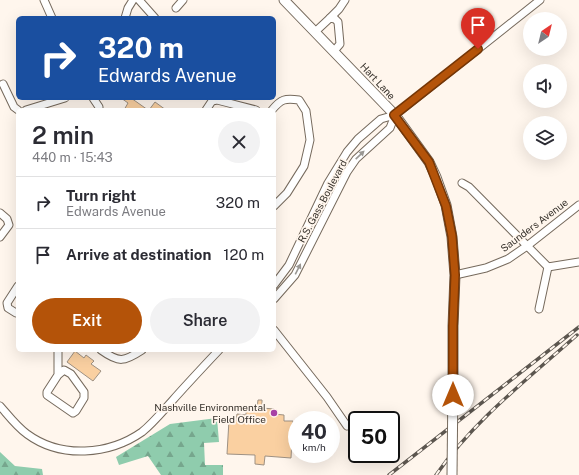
<!DOCTYPE html>
<html lang="en">
<head>
<meta charset="utf-8">
<style>
	:root { --surface:#fff; --page:#f2f2f3; --text:#2b2b33; --muted:#7c7c81; --line:#e1e1e2; --accent:#b45309 }
	body { margin:0; font-family:"Public Sans",sans-serif; background:var(--page); color:var(--text); height:100vh; display:flex; flex-direction:column; font-size:15px; white-space:nowrap }
	* { box-sizing:border-box; margin:0 }
	p { font-size:13px; color:var(--muted) }
	.icon { flex:none; width:22px; height:22px; fill:none; stroke:currentColor; stroke-width:2; stroke-linecap:round; stroke-linejoin:round }
	.map { position:relative; flex:1; overflow:hidden }
	.side { position:absolute; left:16px; top:108px; width:260px; height:244px; display:flex; flex-direction:column; background:var(--surface); border-radius:6px; box-shadow:0 4px 16px #0002 }
	.side>* { flex:none }
	.banner { position:absolute; left:16px; top:16px; width:260px; height:84px; border-radius:6px; box-shadow:0 4px 16px #0002; background:#1a4fa0; color:#fff; overflow:hidden }
	.needle { width:26px; rotate:35deg }
	.controls { position:absolute; left:523px; top:12px; display:grid; gap:8px }
	.controls a { display:grid; place-items:center; width:44px; height:44px; border-radius:50%; background:var(--surface); box-shadow:0 4px 16px #0002; font-size:20px }
	.speed { position:absolute; left:288px; top:411px; display:flex; gap:8px; font-size:20px; font-weight:700; text-align:center }
	.speed>* { display:grid; place-content:center; width:52px; height:52px; border-radius:50%; background:var(--surface); box-shadow:0 4px 16px #0002; line-height:1 }
	.speed small { font-size:10px; font-weight:400 }
	.speed .limit { border:2px solid #111; border-radius:6px; background:#fff; color:#111 }
	.pin { position:absolute; display:grid; place-items:center; width:34px; height:34px; color:#fff; margin:-41px -17px; border-radius:50% 50% 50% 0; rotate:-45deg; box-shadow:0 0 4px #0007 }
	.pin .icon { rotate:45deg }
	.me { position:absolute; width:44px; margin:-22px; rotate:0deg; stroke-linejoin:round; filter:drop-shadow(0 0 3px #0008) }
	.turn { display:flex; align-items:center; gap:14px; height:84px; padding:0 16px; font-size:18px }
	.turn .icon { width:52px; height:52px; stroke-width:2.5 }
	.turn b { display:block; font-size:28px; line-height:34px }
	.round { display:grid; place-items:center; flex:none; width:42px; height:42px; border-radius:21px; background:var(--page) }
	.headline { display:flex; align-items:center; justify-content:space-between; height:68px; padding:0 16px }
	h1 { font-size:24px; font-weight:600; line-height:30px }
	.button { display:flex; gap:8px; margin-top:auto; padding:8px 16px }
	.button a { flex:1; height:46px; border-radius:24px; background:var(--accent); color:#fff; font-size:16px; font-weight:600; line-height:46px; text-align:center }
	.button a+a { background:var(--page); color:var(--text) }
	ul { padding:0; list-style:none }
	li { display:flex; align-items:center; gap:12px; height:52px; padding:0 16px; border-top:1px solid var(--line) }
	li div { flex:1 }
	li b { display:block; font-size:15px }
	li em { font-style:normal }
	.map>svg:first-child { display:block }
	.forest { fill:url(#forest-firs) }
	.building { fill:#fad0a1; stroke:#9e9183 }
	.lines { fill:none; stroke-linecap:round; stroke-linejoin:round }
	.minor-casing { stroke:#766a5d; stroke-width:9 }
	.major-casing { stroke:#766a5d; stroke-width:11 }
	.minor { stroke:#fff; stroke-width:7 }
	.major { stroke:#fff; stroke-width:9 }
	.rail-casing { stroke:#5c564f; stroke-width:3.5 }
	.rail { stroke:#fff6ed; stroke-width:2; stroke-dasharray:6; stroke-linecap:butt }
	.major-bridge-casing { stroke:#766a5d; stroke-width:11; stroke-linecap:butt }
	.major-bridge { stroke:#fff; stroke-width:9 }
	.oneway { fill:#9a9894 }
	.route-casing { stroke:#753606; stroke-width:10 }
	.route { stroke:#b45309; stroke-width:7 }
	.poi-dot { fill:#a741a6; stroke:#fff6ed; stroke-width:1.5 }
	.labels { text-anchor:middle; stroke-width:3.5; stroke-linejoin:round; paint-order:stroke }
	.street-label { font-size:10px; fill:#35302a; stroke:#fff6ed }
	.poi-label { font-size:10px; fill:#35302a; stroke:#fff6ed; text-anchor:end }
</style>
</head>
<body>
<div class="map">
<svg width="579" height="475" viewBox="0 0 579 475">
	<defs>
		<pattern id="forest-firs" width="22" height="20" patternUnits="userSpaceOnUse"><rect width="22" height="20" fill="#8fccad"/><path d="M5 1l3.5 6h-7zM16 11l3.5 6h-7z" fill="#76a68d"/></pattern>
	</defs>
	<rect width="100%" height="100%" fill="#fff6ed"/>
	<g class="forest">
		<polygon points="217,418 219,442 204,443 205,465 223,465 223,475 161,475 148,456 119,465 116,457 170,424"/>
		<polygon points="0,452 15,466 42,469 43,475 0,475"/>
	</g>
	<g class="building">
		<polygon points="121,98 131,98 148,110 124,110 128,103"/>
		<polygon points="155,102 166,110 149,110"/>
		<polygon points="75,351 84,358 86,355 94,361 91,364 101,371 93,381 67,362"/>
		<polygon points="258,400 262,400 262,408 274,409 274,414 284,415 284,421 293,421 291,458 265,456 264,465 255,464 255,455 227,454 229,420 236,421 237,414 246,415 246,408 257,408"/>
	</g>
	<g class="lines">
		<defs>
			<g id="minor">
				<polyline points="44,0 52,18"/>
				<polyline points="139,0 155,18"/>
				<polyline points="176,8 183,0"/>
				<polyline points="125,18 128,8 133,0"/>
				<polyline points="330,18 339,9 345,0"/>
				<polyline points="315,32 330,18 335,19 338,22 340,44 334,51"/>
				<polyline points="3,84 14,107 18,110"/>
				<polyline points="93,98 99,107 99,110"/>
				<polyline points="26,110 65,98"/>
				<polyline points="206,110 212,101 217,100 256,110"/>
				<path d="M272,110C281,99 285,98 299,100L306,111L310,140L304,166L287,193L274,206"/>
				<polyline points="462,183 469,187 548,267"/>
				<polyline points="0,213 7,219 9,225 0,237"/>
				<polyline points="548,267 579,262"/>
				<polyline points="455,275 486,268 508,259 527,246 579,205"/>
				<polyline points="274,285 289,265 328,183 347,152 358,139 381,119 395,115 540,0"/>
				<polyline points="18,286 7,303 8,308 16,313 18,313"/>
				<polyline points="274,299 295,275 347,172 356,159 390,128 395,115"/>
				<polyline points="539,309 548,267"/>
				<polyline points="274,330 327,397 347,426"/>
				<polyline points="58,350 58,375 47,392 47,395 73,413 76,411 84,398 84,392 71,374 64,370 58,375"/>
				<path d="M101,350C119,363 124,362 142,350"/>
				<path d="M0,406C8,415 17,427 27,434C61,459 109,455 142,432C153,423 162,412 172,401C187,384 203,367 219,350"/>
			</g>
			<polyline id="major" points="284,0 395,115 429,162 436,177 446,205 452,237 455,275 453,326 453,383"/>
		</defs>
		<use href="#minor" class="minor-casing"/>
		<use href="#major" class="major-casing"/>
		<use href="#minor" class="minor"/>
		<use href="#major" class="major"/>
		<defs>
			<g id="rail">
				<polyline points="389,475 579,327"/>
				<path d="M436,475C474,420 528,379 577,335"/>
			</g>
		</defs>
		<use href="#rail" class="rail-casing"/>
		<use href="#rail" class="rail"/>
		<defs>
			<polyline id="major-bridge" points="452,475 453,383"/>
		</defs>
		<use href="#major-bridge" class="major-bridge-casing"/>
		<use href="#major-bridge" class="major-bridge"/>
	</g>
	<defs><path id="oneway-solid" d="M-6-.8H1V-3.2L6.5 0L1 3.2V.8H-6Z"/></defs>
	<g class="oneway">
		<use href="#oneway-solid" transform="translate(360 155) rotate(-44)"/>
		<use href="#oneway-solid" transform="translate(298 269) rotate(-63)"/>
	</g>
	<g class="lines">
		<defs>
			<polyline id="route" points="453,395 453,326 455,275 452,236 446,206 429,162 394,115 478,49"/>
		</defs>
		<use href="#route" class="route-casing"/>
		<use href="#route" class="route"/>
	</g>
	<circle class="poi-dot" cx="274" cy="413" r="4"/>
	<g class="labels">
		<g class="street-label">
			<text transform="translate(378 81) rotate(47)" y="4">Hart Lane</text>
			<text transform="translate(322 201) rotate(-62)" y="4">R.S. Gass Boulevard</text>
			<text transform="translate(534 225) rotate(-37)" y="4">Saunders Avenue</text>
		</g>
		<g class="poi-label">
			<text x="266" y="411">Nashville Environmental<tspan x="266" dy="12">Field Office</tspan></text>
		</g>
	</g>
</svg>
<div class="controls">
<a><svg class="needle" viewBox="-14 -14 28 28"><path d="M0-13l5 13h-10z" fill="#e53935"/><path d="M0 13l5-13h-10z" fill="#7c7c81"/></svg></a>
<a><svg class="icon" aria-label="sound" viewBox="0 0 24 24"><path d="M4 9h4l5-4v14l-5-4H4zM17 9q2 3 0 6"/></svg></a>
<a><svg class="icon" aria-label="layers" viewBox="0 0 24 24"><path d="M12 4l9 5-9 5-9-5zM3 14l9 5 9-5"/></svg></a>
</div>
<div class="speed"><div>40<small>km/h</small></div><div class="limit">50</div></div>
<div class="pin" style="left:478px;top:49px;background:#d93025"><svg class="icon" aria-label="arrive" viewBox="0 0 24 24"><path d="M6 21V4h12l-3 4 3 4H6"/></svg></div>
<svg class="me" style="left:453px;top:395px" viewBox="-20 -20 40 40"><circle r="19" fill="#fff"/><path d="M0-13L10 11 0 6-10 11z" fill="#b45309"/></svg>
<div class="banner">
<div class="turn"><svg class="icon" aria-label="right" viewBox="0 0 24 24"><path d="M7 20v-9h11M14 6l5 5-5 5"/></svg><div><b>320 m</b>Edwards Avenue</div></div>
</div>
<section class="side">
<div class="headline"><div><h1>2 min</h1><p>440 m · 15:43</p></div><a class="round"><svg class="icon" aria-label="close" viewBox="0 0 24 24"><path d="M6 6l12 12M18 6L6 18"/></svg></a></div>
<ul>
<li><svg class="icon" aria-label="right" viewBox="0 0 24 24"><path d="M7 20v-9h11M14 6l5 5-5 5"/></svg><div><b>Turn right</b><p>Edwards Avenue</p></div><em>320 m</em></li>
<li><svg class="icon" aria-label="arrive" viewBox="0 0 24 24"><path d="M6 21V4h12l-3 4 3 4H6"/></svg><div><b>Arrive at destination</b></div><em>120 m</em></li>
</ul>
<div class="button"><a>Exit</a><a>Share</a></div>
</section>
</div>
</body>
</html>
